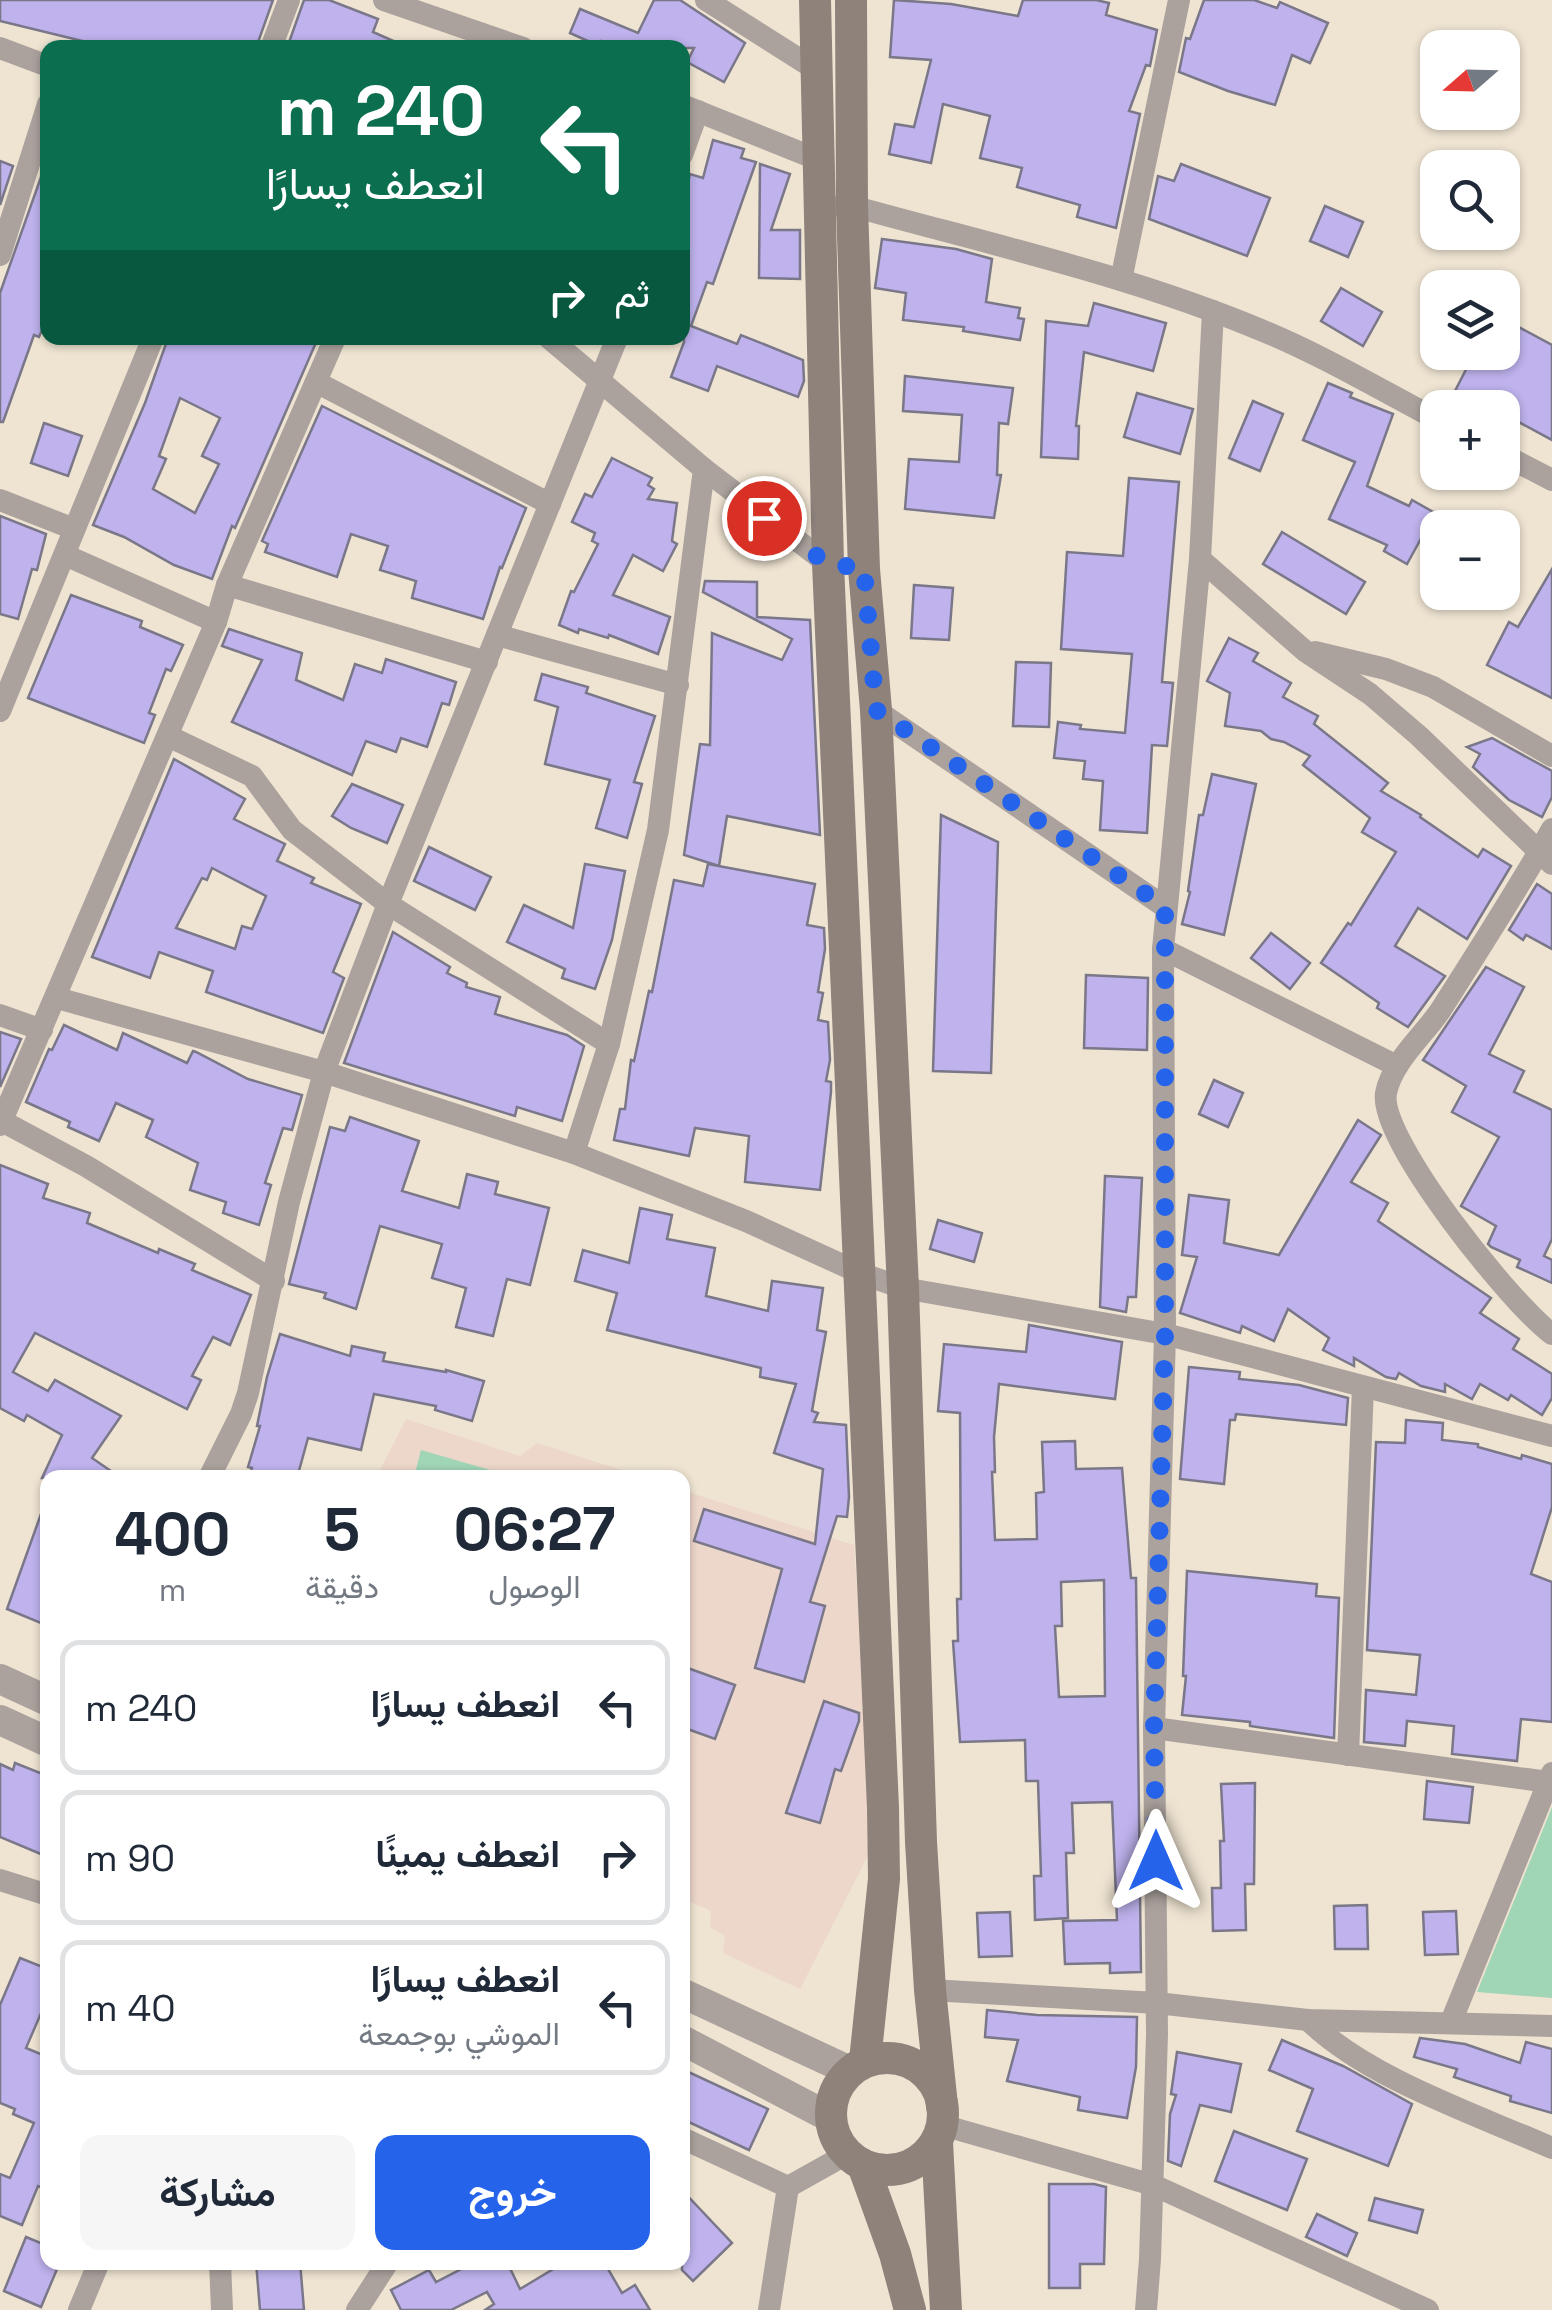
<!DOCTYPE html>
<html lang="ar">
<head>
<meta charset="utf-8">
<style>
	:root { --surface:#fff; --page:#f6f6f7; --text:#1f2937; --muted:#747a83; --line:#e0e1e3; --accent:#2563eb }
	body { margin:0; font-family:"Space Grotesk",Vazirmatn,sans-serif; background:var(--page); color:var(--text); direction:rtl; height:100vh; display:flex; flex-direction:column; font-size:38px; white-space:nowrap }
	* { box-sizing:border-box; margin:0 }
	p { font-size:32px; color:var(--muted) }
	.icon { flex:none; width:55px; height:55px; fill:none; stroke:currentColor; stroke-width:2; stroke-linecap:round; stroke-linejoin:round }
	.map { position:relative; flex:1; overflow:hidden; direction:ltr }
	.sheet { position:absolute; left:40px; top:1470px; width:650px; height:800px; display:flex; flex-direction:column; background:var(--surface); border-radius:20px; box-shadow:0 2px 8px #0004; direction:rtl }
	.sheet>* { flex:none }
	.banner { position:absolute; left:40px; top:40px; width:650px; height:305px; border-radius:20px; box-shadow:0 2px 8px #0004; direction:rtl; background:#0b6e4f; color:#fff; overflow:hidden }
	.needle { width:65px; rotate:250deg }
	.fabs { position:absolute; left:1420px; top:30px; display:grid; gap:20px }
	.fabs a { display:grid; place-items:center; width:100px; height:100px; border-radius:20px; background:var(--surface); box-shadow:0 2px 8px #0004; font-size:50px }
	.pin { position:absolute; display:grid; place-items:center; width:85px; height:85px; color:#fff; margin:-42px; border:5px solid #fff; border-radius:50%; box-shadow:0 2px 10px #0007 }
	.me { position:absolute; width:110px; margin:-55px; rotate:0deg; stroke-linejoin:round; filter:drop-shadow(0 0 8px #0008) }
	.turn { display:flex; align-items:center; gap:35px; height:210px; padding:0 40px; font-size:45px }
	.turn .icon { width:130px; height:130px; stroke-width:2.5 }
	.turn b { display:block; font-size:70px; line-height:85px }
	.then { display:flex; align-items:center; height:95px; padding:0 40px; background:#0003; gap:20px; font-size:38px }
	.eta { display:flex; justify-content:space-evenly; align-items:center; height:170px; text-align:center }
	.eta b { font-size:60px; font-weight:700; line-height:70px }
	.button { display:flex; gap:20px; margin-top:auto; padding:20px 40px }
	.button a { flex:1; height:115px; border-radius:20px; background:var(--accent); color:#fff; font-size:40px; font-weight:700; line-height:115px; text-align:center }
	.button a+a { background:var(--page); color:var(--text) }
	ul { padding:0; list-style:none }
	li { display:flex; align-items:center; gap:30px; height:135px; margin:0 20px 15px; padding:0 20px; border:5px solid var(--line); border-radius:20px }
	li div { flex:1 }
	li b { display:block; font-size:38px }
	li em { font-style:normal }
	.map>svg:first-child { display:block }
	.education { fill:#edd7ca }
	.green { fill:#a0d5b6 }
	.building { fill:#bfb2ed; stroke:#7a7789; stroke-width:2.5; fill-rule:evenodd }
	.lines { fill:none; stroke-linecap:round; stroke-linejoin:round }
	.minor { stroke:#aba29d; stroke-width:22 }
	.tertiary { stroke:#aba29d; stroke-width:30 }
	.secondary { stroke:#8e827b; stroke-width:32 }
	.route { stroke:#2563eb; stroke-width:18; stroke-dasharray:0 32.4 }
</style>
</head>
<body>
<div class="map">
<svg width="1552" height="2310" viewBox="0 0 1552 2310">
	<rect width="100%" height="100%" fill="#efe4d2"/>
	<g class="education">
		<polygon points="406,1419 520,1456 537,1443 643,1477 376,1478"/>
		<polygon points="682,1490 854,1545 874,1844 800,1989 723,1953 725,1936 710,1927 711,1911 683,1899"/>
	</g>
	<g class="green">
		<polygon points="421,1450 514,1477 414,1477"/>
		<polygon points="1552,1807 1552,1998 1477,1992"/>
	</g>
	<g class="building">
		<polygon points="0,0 273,0 256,48 111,48 0,21"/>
		<polygon points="304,0 329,0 378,19 373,32 409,48 287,48"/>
		<polygon points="654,0 680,0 745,43 724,82 687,62 694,48 619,48 601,41 599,46 570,33 580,9 638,33"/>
		<polygon points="894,0 951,4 1018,16 1023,0 1096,0 1109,3 1106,15 1157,30 1150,66 1146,65 1129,111 1140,114 1116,228 1077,217 1080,205 1017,187 1022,168 980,158 990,116 943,104 931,163 889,154 895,124 914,127 931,60 890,57"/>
		<polygon points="1204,0 1254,0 1277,8 1280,2 1328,23 1310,63 1292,55 1275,105 1228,91 1179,72 1186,38 1190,39"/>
		<polygon points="713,140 744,149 741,158 756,162 713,284 707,282 691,326 737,344 741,335 803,360 804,381 798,397 717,366 708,391 671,377 684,342 682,207 690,174 703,178"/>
		<polygon points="0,161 13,166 0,205"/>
		<polygon points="760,164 790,174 771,230 800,230 800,279 759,278"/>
		<polygon points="1181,164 1270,198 1247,256 1149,219 1158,176 1174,181"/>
		<polygon points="41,177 48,179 48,316 39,337 34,335 3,422 0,422 0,293"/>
		<polygon points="1325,206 1363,222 1348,257 1310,241"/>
		<polygon points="882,239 956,249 992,259 986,302 1020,308 1018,318 1024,319 1020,340 963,331 964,327 903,320 906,293 875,288"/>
		<polygon points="1341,288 1382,312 1363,346 1321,321"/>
		<polygon points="1094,303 1166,323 1153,371 1084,352 1076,426 1079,426 1078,459 1041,457 1046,321 1088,326"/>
		<polygon points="1502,318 1552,345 1552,440 1502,413 1502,408 1486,408 1455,391 1475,352 1502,352"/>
		<path d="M168,338H318L235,528L232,526L212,579L174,565L124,537L93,525L145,403ZM180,398L220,418L202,456L219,464L195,513L153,489L166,459L159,456Z"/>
		<polygon points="905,376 1013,388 1008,424 999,423 997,475 1001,475 994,518 905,509 909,459 959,462 962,415 903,411"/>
		<polygon points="1328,383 1352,393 1350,397 1393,414 1367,486 1409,506 1412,500 1435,513 1407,564 1384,551 1387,545 1329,519 1355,462 1303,440"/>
		<polygon points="1137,393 1193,409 1180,454 1124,437"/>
		<polygon points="1253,401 1283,414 1260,471 1229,458"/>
		<polygon points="322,406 526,508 502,568 500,567 483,619 412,598 416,581 380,570 388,546 351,534 337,577 265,552 268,544 262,541"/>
		<polygon points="44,423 82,436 68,476 31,463"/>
		<polygon points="612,458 652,478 648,485 654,489 648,499 677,503 672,541 677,544 663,571 633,555 613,595 670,617 658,654 609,635 608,638 579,629 578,633 559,625 571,591 574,592 598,544 592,541 595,533 572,522 585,494 592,497"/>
		<polygon points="1129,478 1179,482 1162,682 1173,683 1167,746 1152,745 1147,833 1100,830 1103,781 1083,779 1085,761 1054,758 1058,722 1081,725 1080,729 1125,733 1132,654 1061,649 1067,552 1123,556"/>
		<polygon points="0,516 46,534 37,570 32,569 18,619 0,614"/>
		<polygon points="1282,532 1365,582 1346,614 1263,564"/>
		<polygon points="1552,569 1552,698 1487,665 1509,622 1518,627"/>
		<polygon points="705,581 757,582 757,617 810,620 820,835 727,816 719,866 684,855 700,744 710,745 712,633 782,660 792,639 703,592"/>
		<polygon points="914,585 953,588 949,640 911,638"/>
		<polygon points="71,595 142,621 140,627 183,645 171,671 166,669 149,713 155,715 144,743 28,698"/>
		<polygon points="229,629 302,653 296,680 343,700 355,664 382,673 386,659 456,682 449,705 442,703 427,747 401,738 396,752 366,741 352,775 232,722 262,660 222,646"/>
		<polygon points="1229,638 1258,653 1253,661 1291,683 1283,697 1318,716 1314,724 1388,783 1381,791 1421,815 1420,817 1478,857 1483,849 1511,866 1467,939 1418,908 1395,946 1445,976 1408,1027 1377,1008 1379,1003 1321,963 1348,923 1351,925 1396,852 1362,832 1370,818 1303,765 1310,756 1284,742 1271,739 1261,731 1225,726 1230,693 1207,681"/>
		<polygon points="1016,662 1051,663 1049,727 1013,726"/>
		<polygon points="542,674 588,687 586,693 655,716 634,782 642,784 627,838 596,828 610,780 545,764 558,707 535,700"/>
		<polygon points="1492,738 1552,771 1552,797 1542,817 1509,800 1473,767 1480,754 1467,747"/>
		<path d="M174,759L245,799L234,819L285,844L277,861L314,878L311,883L361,904L333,972L344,978L323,1033L206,992L213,971L159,952L150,978L92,957ZM212,868L266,896L252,929L242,926L235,949L176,928L202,878L207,880Z"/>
		<polygon points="1212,774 1256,784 1224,935 1182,924 1190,892 1188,891 1199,815 1203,815"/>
		<polygon points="352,784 403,805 387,843 351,828 332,816"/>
		<polygon points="941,815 998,842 991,1073 933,1071"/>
		<polygon points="429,847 491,877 475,910 414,881"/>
		<polygon points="585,864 625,871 612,940 595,989 562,978 565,969 507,942 524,905 573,928"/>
		<polygon points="708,864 815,884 807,925 824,928 825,949 818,992 823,993 818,1020 828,1022 830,1060 826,1081 831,1082 831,1092 820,1190 745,1182 749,1136 695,1128 689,1156 614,1140 620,1109 625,1109 631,1060 634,1061 649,991 652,992 674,880 703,886"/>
		<polygon points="1537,884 1552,894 1552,949 1526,935 1523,940 1509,930"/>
		<polygon points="393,932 450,967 447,973 467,983 466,987 500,997 495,1014 567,1035 584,1046 562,1121 517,1107 515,1116 344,1063"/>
		<polygon points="1271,933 1310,963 1290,989 1251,958"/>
		<polygon points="1486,967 1524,987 1489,1054 1524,1071 1514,1092 1552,1110 1552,1239 1544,1256 1552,1260 1552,1283 1517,1267 1520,1260 1491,1247 1488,1244 1496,1226 1461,1206 1499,1137 1452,1112 1466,1086 1423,1060"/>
		<polygon points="1086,975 1148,978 1147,1050 1084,1048"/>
		<polygon points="64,1025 117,1050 123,1033 187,1063 193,1051 196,1052 248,1079 302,1095 292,1130 283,1128 265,1183 271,1185 259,1225 223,1213 226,1202 190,1190 198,1163 146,1137 153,1120 116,1103 99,1141 68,1127 70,1122 26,1102 49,1049 52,1050"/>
		<polygon points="0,1032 21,1039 0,1087"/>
		<polygon points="1214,1080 1243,1093 1228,1127 1199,1114"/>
		<polygon points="350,1117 419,1141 402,1191 459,1208 467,1174 498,1182 495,1194 549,1208 530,1285 507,1279 493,1336 456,1327 466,1288 432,1278 442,1244 380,1226 356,1309 324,1298 326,1293 289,1284 330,1127 345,1131"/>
		<polygon points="1358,1120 1381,1135 1351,1182 1388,1203 1378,1221 1491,1298 1480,1313 1519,1339 1513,1349 1552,1374 1552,1398 1542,1415 1511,1395 1508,1400 1480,1384 1472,1399 1445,1384 1445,1392 1421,1386 1399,1373 1396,1379 1386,1377 1354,1358 1354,1366 1323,1350 1329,1338 1288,1309 1274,1341 1242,1326 1240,1333 1180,1313 1197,1257 1182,1255 1189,1195 1229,1200 1224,1243 1279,1255"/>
		<polygon points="0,1165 48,1184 43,1198 90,1213 87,1223 158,1253 159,1249 195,1264 192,1270 251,1295 230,1345 213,1337 192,1376 201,1380 187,1409 35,1333 13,1372 48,1391 55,1380 121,1416 92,1458 121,1478 42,1478 62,1435 27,1415 24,1421 0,1408"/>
		<polygon points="1105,1176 1142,1178 1136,1297 1128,1297 1126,1312 1100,1307"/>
		<polygon points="640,1208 672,1215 667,1239 715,1248 706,1296 768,1311 772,1281 823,1288 817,1330 826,1332 812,1411 818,1413 814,1422 846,1425 849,1497 847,1517 837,1516 810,1602 825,1606 804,1682 755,1668 782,1569 694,1541 704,1509 815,1544 823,1469 774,1453 796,1384 760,1377 761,1368 607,1330 617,1293 575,1281 583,1250 629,1263"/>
		<polygon points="938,1220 982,1233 974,1262 930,1249"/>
		<path d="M1029,1325L1122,1342L1115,1399L999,1384L994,1437L995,1472H992L995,1540L1037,1539L1036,1493L1044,1492L1042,1442L1075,1441L1076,1469L1122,1468L1131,1578H1136L1141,1972L1110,1973V1963L1065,1964L1063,1921L1117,1920L1112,1802L1072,1803L1074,1853H1066L1068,1918L1035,1920L1034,1876H1041L1038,1781H1026L1025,1740L960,1742L953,1641H958L957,1599H961L960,1413L938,1411L944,1344L1026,1352ZM1104,1580L1105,1696L1059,1697L1055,1626H1062L1061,1582Z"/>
		<polygon points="280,1334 350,1356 352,1346 385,1353 383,1361 446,1372 446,1370 484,1381 472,1421 435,1410 436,1406 374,1394 361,1450 308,1438 297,1478 249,1478 252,1468 248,1467 260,1426 257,1426 267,1377"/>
		<polygon points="1189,1367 1240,1372 1239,1379 1299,1385 1348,1398 1346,1425 1236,1414 1235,1420 1230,1420 1224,1484 1180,1479"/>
		<polygon points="1406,1420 1443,1423 1442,1440 1478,1444 1478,1447 1521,1459 1522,1455 1552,1464 1552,1507 1531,1574 1552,1582 1552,1722 1521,1719 1517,1761 1452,1754 1454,1726 1407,1721 1405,1746 1364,1742 1366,1690 1416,1695 1420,1655 1367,1650 1376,1442 1405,1443"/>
		<polygon points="46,1500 48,1500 48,1626 7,1609"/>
		<polygon points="1187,1571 1317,1584 1316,1596 1339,1598 1334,1738 1250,1726 1250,1722 1182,1715 1186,1676 1183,1676"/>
		<polygon points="682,1666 735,1685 715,1739 682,1727"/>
		<polygon points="824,1701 859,1713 859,1721 841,1771 835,1769 820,1823 786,1813"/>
		<polygon points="15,1763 48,1776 48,1857 0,1837 0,1764 13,1770"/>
		<polygon points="1427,1781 1473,1787 1469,1823 1424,1819"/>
		<polygon points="1255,1783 1254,1884 1245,1884 1246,1930 1213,1931 1212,1888 1221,1888 1220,1841 1224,1841 1221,1784"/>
		<polygon points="1367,1905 1368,1949 1335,1949 1334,1906"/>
		<polygon points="1456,1911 1458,1954 1425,1955 1423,1912"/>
		<polygon points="1010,1912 1012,1956 979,1957 977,1913"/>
		<polygon points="20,1958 48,1969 48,1997 26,2048 48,2057 48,2190 38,2186 22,2225 0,2216 0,2174 10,2178 34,2123 13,2114 15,2109 0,2103 0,2005"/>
		<polygon points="987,2010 1037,2015 1137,2017 1136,2067 1127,2118 1078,2110 1080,2097 1007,2081 1018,2040 985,2037"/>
		<polygon points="1420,2038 1465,2044 1520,2063 1526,2042 1552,2049 1552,2113 1510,2101 1511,2096 1454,2077 1457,2069 1414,2057"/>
		<polygon points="1282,2040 1343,2066 1412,2104 1388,2166 1297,2131 1313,2089 1269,2070"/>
		<polygon points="1177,2052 1241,2064 1231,2112 1200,2105 1181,2166 1168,2161 1170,2114 1176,2095 1171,2094"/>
		<polygon points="682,2069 768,2109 749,2150 682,2119"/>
		<polygon points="1234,2131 1307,2159 1287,2210 1215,2181"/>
		<polygon points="1049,2184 1094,2184 1106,2187 1104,2264 1080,2264 1080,2288 1049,2288"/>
		<polygon points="682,2190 732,2243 693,2281 682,2270"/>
		<polygon points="1375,2198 1423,2210 1417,2233 1369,2220"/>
		<polygon points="1317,2214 1357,2233 1347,2256 1306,2237"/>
		<polygon points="26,2237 48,2246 48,2262 60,2262 41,2307 4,2291"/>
		<polygon points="256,2262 300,2262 304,2310 260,2310"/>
		<polygon points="475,2262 507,2262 520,2289 565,2262 604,2262 622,2293 635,2285 650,2310 485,2310 494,2304 487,2292 451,2310 401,2310 391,2290 429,2270 436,2282"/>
	</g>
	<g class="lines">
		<g class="minor">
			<polyline points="384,0 523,48"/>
			<polyline points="706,0 818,71"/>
			<polyline points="0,48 48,66"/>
			<polyline points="271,48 289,0"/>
			<polyline points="682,105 819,160"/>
			<polyline points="682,155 698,111"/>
			<path d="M840,206H852C989,244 1129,275 1261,330C1322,355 1379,389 1438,420"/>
			<polyline points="0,255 48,104"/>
			<polyline points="1121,280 1179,0"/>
			<polyline points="549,338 704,469 828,564 834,565"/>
			<polyline points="316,382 550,504"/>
			<polyline points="1502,454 1552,480"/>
			<polyline points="0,500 74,529"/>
			<polyline points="65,555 216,622"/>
			<polyline points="1200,559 1305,651 1370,694 1419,736 1552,864"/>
			<polyline points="227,585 487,662"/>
			<polyline points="497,635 678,685"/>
			<polyline points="1315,652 1386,669 1433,687 1552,756"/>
			<polyline points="876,710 1165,907"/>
			<polyline points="0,711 153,338"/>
			<polyline points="168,736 252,776 292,830 388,904 609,1044"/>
			<path d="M1552,829C1517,891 1478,951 1440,1011C1423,1036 1392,1062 1386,1093C1378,1139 1512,1305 1552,1334"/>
			<polyline points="1163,949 1397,1066"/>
			<polyline points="57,998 324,1072 574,1153 746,1221 860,1273 903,1288 1165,1334 1552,1436"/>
			<polyline points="0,1015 42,1030"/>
			<polyline points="2,1121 86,1166 274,1281"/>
			<polyline points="0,1125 216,622 227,585 335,338"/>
			<polyline points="574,1153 609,1044 658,830 704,469"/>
			<polyline points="209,1478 241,1414 248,1393 289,1202 324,1072 388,904 617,338"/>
			<polyline points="1154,1728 1548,1782"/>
			<polyline points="1348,1755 1363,1387"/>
			<polyline points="0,1880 48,1895"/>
			<polyline points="930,1990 1157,2003 1308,2020 1552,2026"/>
			<path d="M1308,2020C1367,2078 1475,2114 1552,2148"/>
			<polyline points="1451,2022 1552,1773"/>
			<polyline points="942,2125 1153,2185 1428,2310"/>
			<polyline points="682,2138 788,2187"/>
			<polyline points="220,2262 222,2310"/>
			<polyline points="79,2310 99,2262"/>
			<polyline points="357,2310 388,2262"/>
			<polyline points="769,2310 788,2187 847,2154"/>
			<polyline points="1146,2310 1150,2259 1157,2034 1154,1728 1165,1334 1163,949 1200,559 1213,311"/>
		</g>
		<g class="tertiary">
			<polyline points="0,1679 48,1701"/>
			<polyline points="0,1720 48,1742"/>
			<polyline points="682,1993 848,2070"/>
			<polyline points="682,2040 831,2118"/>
		</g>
		<g class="secondary">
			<polyline points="815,0 828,564 883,1808 884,1879 865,2061"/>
			<polyline points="851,0 852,206 864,569 876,710 903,1288 921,1842 930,1990 942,2106"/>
			<circle cx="887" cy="2114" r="56"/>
			<polyline points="937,2142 946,2310"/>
			<polyline points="863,2165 895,2254 910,2310"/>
		</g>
	</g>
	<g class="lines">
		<polyline class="route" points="764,518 828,564 864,568 876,710 1165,907 1165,1334 1154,1728 1156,1861"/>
	</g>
</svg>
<div class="fabs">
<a><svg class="needle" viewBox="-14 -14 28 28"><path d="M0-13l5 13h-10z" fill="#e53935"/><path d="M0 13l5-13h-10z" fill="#747a83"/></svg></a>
<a><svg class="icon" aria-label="search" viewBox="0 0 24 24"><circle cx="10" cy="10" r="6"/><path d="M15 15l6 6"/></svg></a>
<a><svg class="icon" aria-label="layers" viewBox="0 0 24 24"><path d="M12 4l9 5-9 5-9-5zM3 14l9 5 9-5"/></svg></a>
<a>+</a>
<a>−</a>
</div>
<div class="pin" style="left:764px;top:518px;background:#d93025"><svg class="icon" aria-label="arrive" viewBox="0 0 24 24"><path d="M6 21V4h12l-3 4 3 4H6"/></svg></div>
<svg class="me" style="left:1156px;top:1861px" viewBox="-20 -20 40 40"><path d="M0-17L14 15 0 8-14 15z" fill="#2563eb" stroke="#fff" stroke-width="4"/></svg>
<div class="banner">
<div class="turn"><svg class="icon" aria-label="left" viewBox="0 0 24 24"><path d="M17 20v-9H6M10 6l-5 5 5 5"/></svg><div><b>240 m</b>انعطف يسارًا</div></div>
<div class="then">ثم<svg class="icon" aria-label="right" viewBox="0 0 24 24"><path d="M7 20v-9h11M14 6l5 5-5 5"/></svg></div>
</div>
<section class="sheet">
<div class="eta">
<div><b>06:27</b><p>الوصول</p></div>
<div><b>5</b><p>دقيقة</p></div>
<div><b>400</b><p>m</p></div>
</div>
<ul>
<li><svg class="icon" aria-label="left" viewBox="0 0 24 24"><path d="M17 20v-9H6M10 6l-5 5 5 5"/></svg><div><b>انعطف يسارًا</b></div><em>240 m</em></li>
<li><svg class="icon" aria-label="right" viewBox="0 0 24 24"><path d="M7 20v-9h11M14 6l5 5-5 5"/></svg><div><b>انعطف يمينًا</b></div><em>90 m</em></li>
<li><svg class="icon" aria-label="left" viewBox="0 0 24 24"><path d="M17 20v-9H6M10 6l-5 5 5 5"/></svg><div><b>انعطف يسارًا</b><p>الموشي بوجمعة</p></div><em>40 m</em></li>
</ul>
<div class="button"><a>خروج</a><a>مشاركة</a></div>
</section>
</div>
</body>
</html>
